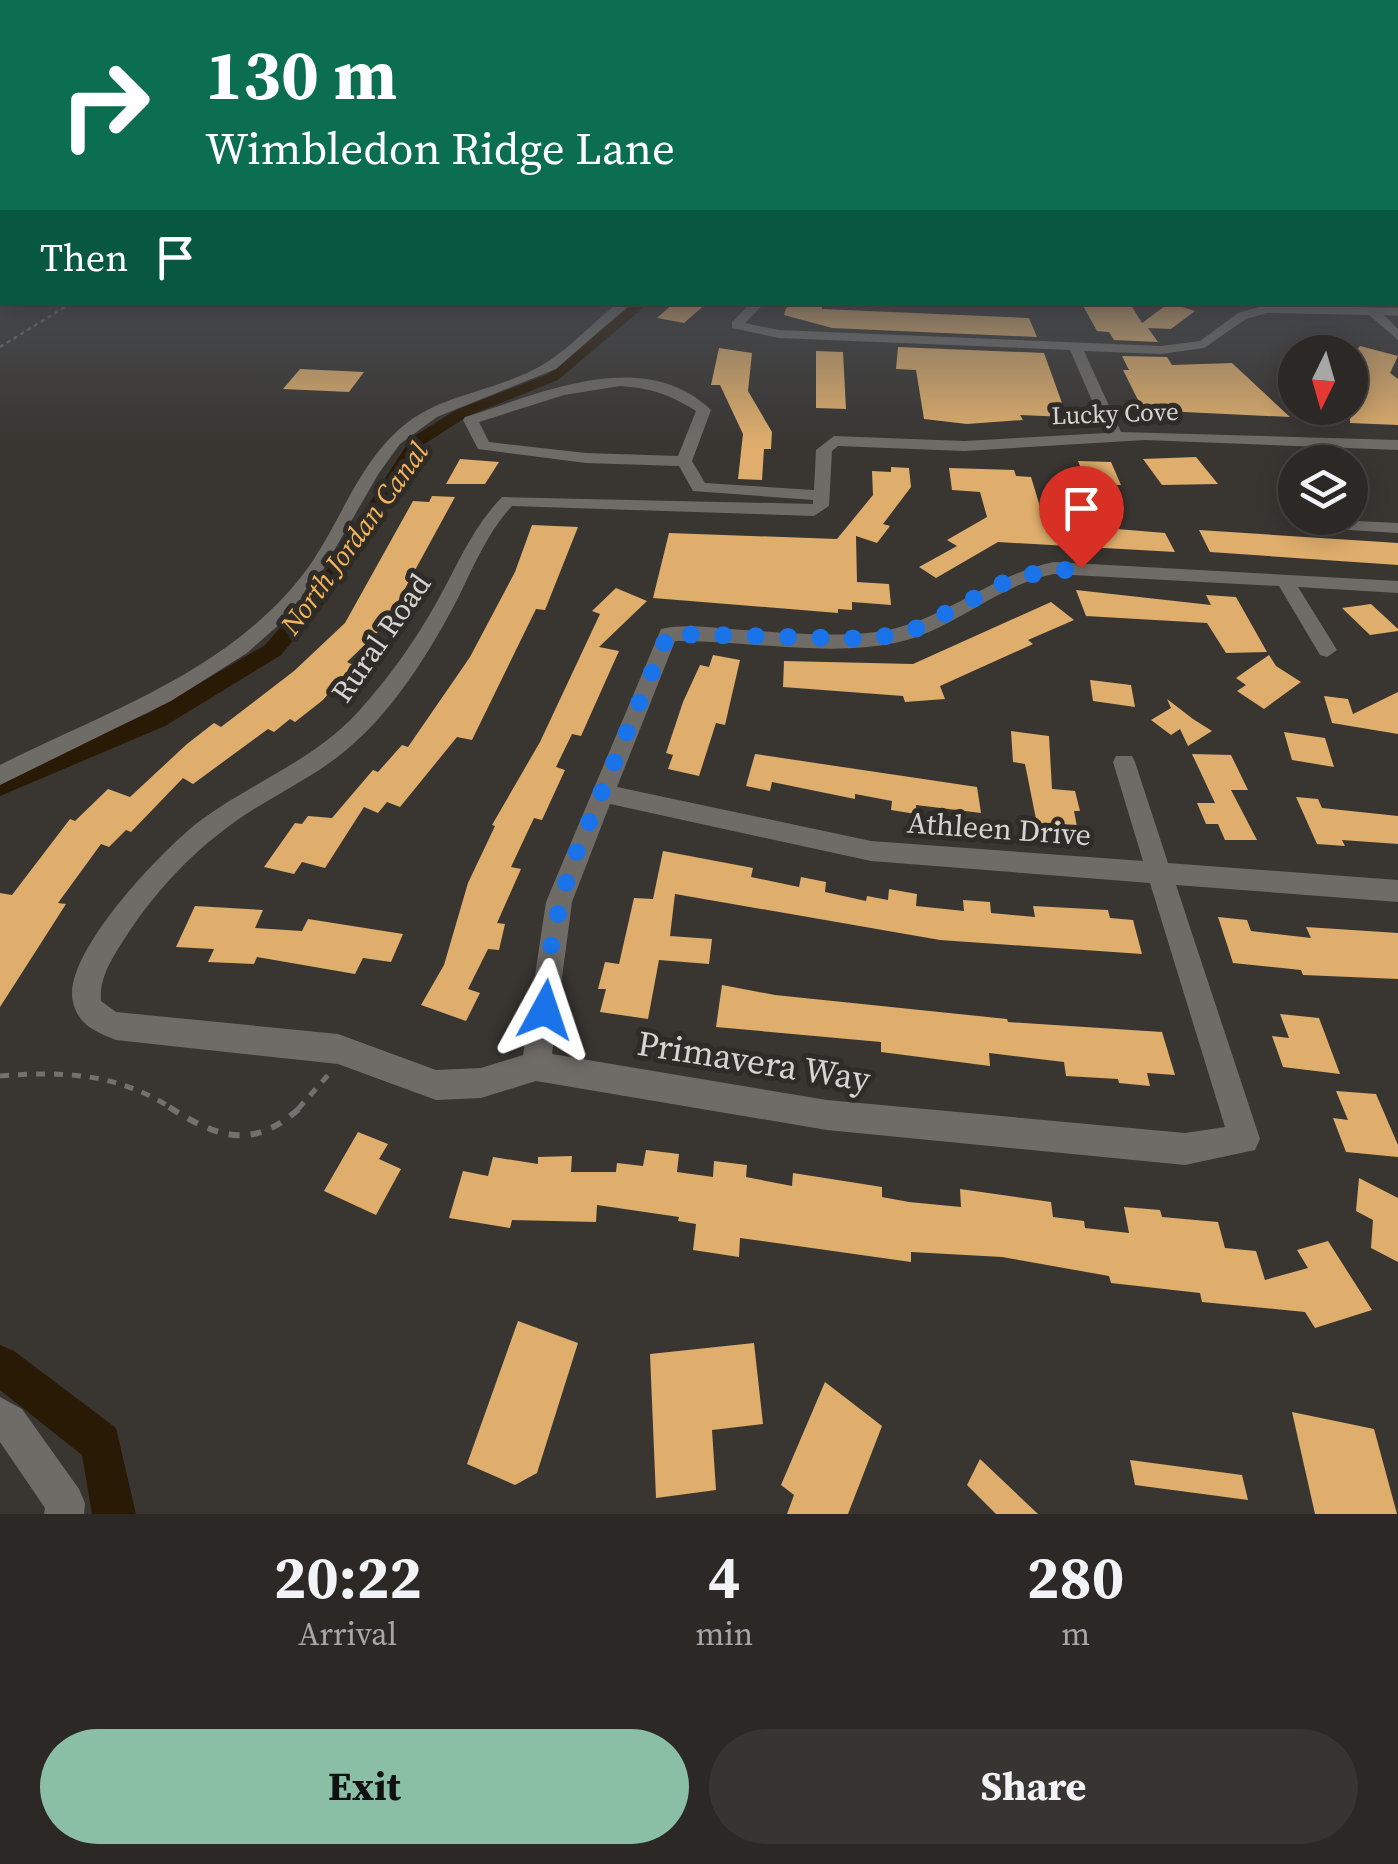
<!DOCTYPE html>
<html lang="en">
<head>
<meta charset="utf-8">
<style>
	:root { --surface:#2b2826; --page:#373432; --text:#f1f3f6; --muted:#a6a6a7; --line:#474443; --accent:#8abfa5 }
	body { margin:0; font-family:"Source Serif 4",serif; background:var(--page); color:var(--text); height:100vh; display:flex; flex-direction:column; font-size:38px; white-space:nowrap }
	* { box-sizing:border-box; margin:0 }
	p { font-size:32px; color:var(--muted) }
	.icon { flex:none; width:55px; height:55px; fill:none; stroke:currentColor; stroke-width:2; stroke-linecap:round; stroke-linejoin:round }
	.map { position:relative; height:1514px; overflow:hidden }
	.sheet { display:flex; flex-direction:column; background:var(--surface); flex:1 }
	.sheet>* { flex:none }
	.top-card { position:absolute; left:0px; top:0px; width:1400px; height:305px; box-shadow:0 5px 25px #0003,0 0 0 2px var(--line); background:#0b6e4f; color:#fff; overflow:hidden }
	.needle { width:65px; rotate:185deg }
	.tools { position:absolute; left:1278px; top:335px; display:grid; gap:20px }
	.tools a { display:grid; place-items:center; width:90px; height:90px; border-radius:50%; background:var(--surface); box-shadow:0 5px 25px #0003,0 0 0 2px var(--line); font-size:50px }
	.pin { position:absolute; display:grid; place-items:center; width:85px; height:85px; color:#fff; margin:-102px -42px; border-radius:50% 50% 50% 0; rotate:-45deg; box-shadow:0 0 10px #0007 }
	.pin .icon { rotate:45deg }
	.me { position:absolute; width:110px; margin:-55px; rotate:5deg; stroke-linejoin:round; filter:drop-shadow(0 0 8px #0008) }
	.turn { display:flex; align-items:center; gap:35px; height:210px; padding:0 40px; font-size:45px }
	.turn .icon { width:130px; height:130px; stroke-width:2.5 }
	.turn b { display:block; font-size:70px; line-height:85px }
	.then { display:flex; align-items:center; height:95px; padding:0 40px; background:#0003; gap:20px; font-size:38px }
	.eta { display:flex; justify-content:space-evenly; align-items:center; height:170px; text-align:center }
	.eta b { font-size:60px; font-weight:700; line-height:70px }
	.cta { display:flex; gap:20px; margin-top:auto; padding:20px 40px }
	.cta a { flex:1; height:115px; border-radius:60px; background:var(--accent); color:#111; font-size:40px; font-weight:700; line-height:115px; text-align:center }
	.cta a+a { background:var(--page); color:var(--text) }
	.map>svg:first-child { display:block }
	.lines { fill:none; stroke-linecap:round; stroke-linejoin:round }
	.canal { fill:#291a05; fill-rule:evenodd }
	.building { fill:#dfae6c }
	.path-far2 { stroke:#73706d; stroke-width:2.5; stroke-dasharray:4 4; stroke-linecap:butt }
	.path-far1 { stroke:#73706d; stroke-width:5; stroke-dasharray:9 9; stroke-linecap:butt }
	.path { stroke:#73706d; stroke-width:6; stroke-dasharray:11 11; stroke-linecap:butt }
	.minor { fill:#6f6c67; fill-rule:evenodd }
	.route { stroke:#1a73e8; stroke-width:18; stroke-dasharray:0 32.4 }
	.labels { text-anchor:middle; stroke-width:10; stroke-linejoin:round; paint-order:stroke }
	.far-street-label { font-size:25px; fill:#d6d4d1; stroke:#2f2c28 }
	.far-water-label { font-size:28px; font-style:italic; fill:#f5b558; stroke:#2f2c28 }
	.street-label { font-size:30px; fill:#d6d4d1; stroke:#2f2c28 }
	.near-street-label { font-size:35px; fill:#d6d4d1; stroke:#2f2c28 }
</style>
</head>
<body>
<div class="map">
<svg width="1398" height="1514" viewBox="0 0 1398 1514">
	<rect width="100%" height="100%" fill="#393632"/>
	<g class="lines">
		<g class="canal">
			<polygon points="635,302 650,302 558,380 468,416 423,445 331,595 281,655 165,726 0,796 0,775 147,714 265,645 317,585 411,438 456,410 548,374"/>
			<polygon points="0,1345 14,1351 116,1428 136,1514 92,1514 82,1455 0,1390"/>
		</g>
	</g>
	<g class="building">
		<polygon points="675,302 708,302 684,323 657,318"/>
		<polygon points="803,302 822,302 822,309 1029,318 1037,337 832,328 784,315 786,308"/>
		<polygon points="1081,302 1129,302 1142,323 1169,303 1195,311 1171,329 1148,328 1158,342 1114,340 1109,332 1097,331"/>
		<polygon points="1360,346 1398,356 1390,373 1398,379 1398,425 1350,423 1350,357"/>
		<polygon points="898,347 1044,353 1067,417 1020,415 1023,420 967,424 924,419 916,370 896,369"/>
		<polygon points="719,348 752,353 748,391 772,432 771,449 764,449 762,480 738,479 743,434 720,385 711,385"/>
		<polygon points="816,351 843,352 846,409 816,408"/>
		<polygon points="1122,356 1167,357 1172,365 1232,363 1290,417 1143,410 1123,370 1129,370"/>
		<polygon points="300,369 364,372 349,392 283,389"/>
		<polygon points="1196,457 1218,484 1162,485 1143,459"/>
		<polygon points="460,459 499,462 485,484 446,484"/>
		<polygon points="1078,461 1111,462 1121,485 1087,484"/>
		<polygon points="891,467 909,468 911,487 883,524 890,526 877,543 856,536 857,582 889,584 891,605 852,602 852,610 838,609 838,613 653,598 669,533 837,539 873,495 872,471 891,472"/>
		<polygon points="949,468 1014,470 1016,476 1031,477 1045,523 1165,533 1175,552 998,542 936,578 919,567 957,546 947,540 987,517 980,492 952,490"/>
		<polygon points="432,496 455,497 385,625 347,662 353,665 323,700 295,722 290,719 274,732 268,729 193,784 183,778 131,832 126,830 109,847 101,844 58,903 66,904 0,1007 0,893 12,895 70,819 75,821 108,789 130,797 187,744 214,723 221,727 294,671 345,623 413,501 429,502"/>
		<polygon points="532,525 578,527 545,610 536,609 472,740 457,737 400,807 387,802 378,813 364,807 325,868 302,862 294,874 264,867 295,823 302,824 308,816 332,818 373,770 378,772 402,745 408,747 470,657 515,572"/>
		<polygon points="1199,530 1398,543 1398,565 1210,552"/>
		<polygon points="616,588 647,601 599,647 619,651 581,736 572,734 556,767 565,770 542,820 534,818 511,867 521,869 497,923 505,924 499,950 488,949 468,989 480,993 466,1021 421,1005 444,965 468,883 495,826 492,825 540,742 600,614 592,611"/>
		<polygon points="1076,590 1211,605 1206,595 1236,597 1267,652 1226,653 1207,623 1086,616"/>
		<polygon points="1051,602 1074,620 1028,640 1033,644 940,686 945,699 905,702 903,696 783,687 784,661 913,664"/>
		<polygon points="1371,604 1398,629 1398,631 1370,635 1342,608"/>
		<polygon points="713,655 740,660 725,725 716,723 699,776 668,769 673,755 666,753 683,702 700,665 709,667"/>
		<polygon points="1269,655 1276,666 1301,682 1264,709 1237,691 1246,685 1236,678"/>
		<polygon points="1090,680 1131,685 1135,707 1093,701"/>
		<polygon points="1398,692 1398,734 1332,723 1324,696 1348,699 1353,714"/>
		<polygon points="1167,699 1193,719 1212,731 1188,746 1180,729 1171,735 1151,720 1171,708"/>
		<polygon points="1011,731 1049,736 1052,789 1075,791 1080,811 1074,811 1077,827 1037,824 1025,764 1013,762"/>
		<polygon points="1284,732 1325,738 1334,767 1292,760"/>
		<polygon points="755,754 977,787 981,813 916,805 916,814 891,810 892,801 855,794 855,799 772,782 770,791 746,786"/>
		<polygon points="1192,754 1231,755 1248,790 1231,790 1257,840 1225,840 1218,824 1206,824 1197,803 1215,803"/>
		<polygon points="1296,797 1318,799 1322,808 1398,816 1398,844 1342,840 1345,846 1317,844"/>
		<polygon points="663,851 753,868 751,877 799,887 801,877 826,882 825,892 866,901 867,896 888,900 889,889 917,894 916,906 964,911 963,900 990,902 991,913 1035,917 1033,906 1108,910 1110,918 1133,920 1142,954 940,940 675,894 670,936 712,939 709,964 659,960 648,1019 600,1012 606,989 598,989 605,962 619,964 634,898 653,899"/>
		<polygon points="195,906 263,910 255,928 302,931 308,919 403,934 391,962 363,958 355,974 257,957 254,964 208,962 214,949 176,947"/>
		<polygon points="1218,917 1247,920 1251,931 1311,938 1306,927 1398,933 1398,979 1303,975 1301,970 1233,963"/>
		<polygon points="722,985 775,995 1007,1019 1008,1022 1162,1032 1175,1075 1147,1073 1150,1086 1119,1083 1118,1079 1066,1076 1064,1062 989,1053 990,1066 881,1052 881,1042 716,1027"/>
		<polygon points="1280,1014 1319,1018 1340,1074 1283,1067 1272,1036 1289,1038"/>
		<polygon points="1336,1091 1376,1094 1398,1145 1398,1157 1346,1152 1333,1118 1348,1120"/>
		<polygon points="358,1132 388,1144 379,1159 401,1169 376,1215 324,1191"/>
		<polygon points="646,1150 679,1154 677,1172 713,1177 714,1161 747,1165 746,1177 792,1186 793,1173 882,1187 882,1197 909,1202 961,1207 960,1189 1051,1202 1053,1217 1084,1221 1085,1228 1129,1233 1124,1207 1160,1210 1162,1217 1218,1222 1225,1248 1256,1251 1265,1280 1308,1268 1297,1250 1328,1241 1372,1310 1315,1328 1305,1312 1202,1302 1200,1293 1111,1283 1109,1276 1002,1257 911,1252 911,1262 740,1238 739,1257 693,1250 696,1224 678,1221 679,1217 597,1205 596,1222 512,1220 510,1228 449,1218 463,1171 488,1176 493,1157 538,1164 538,1157 572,1156 571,1172 616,1172 617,1163 643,1166"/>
		<polygon points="1359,1178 1398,1198 1398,1262 1371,1248 1373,1220 1356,1211"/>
		<polygon points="518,1321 578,1343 537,1473 515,1485 467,1464"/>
		<polygon points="754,1343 763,1424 712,1430 716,1490 656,1498 650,1354"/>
		<polygon points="825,1382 882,1426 848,1514 787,1514 794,1495 781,1485"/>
		<polygon points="1292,1412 1374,1429 1397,1514 1315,1514"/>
		<polygon points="980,1459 1038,1514 996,1514 967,1485"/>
		<polygon points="1130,1460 1242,1475 1248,1500 1135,1485"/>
	</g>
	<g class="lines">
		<polyline class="path-far2" points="0,347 73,302"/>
		<g class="path-far1">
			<path d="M0,1076C65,1071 117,1073 173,1109"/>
			<polyline points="298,1109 329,1074"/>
		</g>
		<path class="path" d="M169,1107C219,1139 254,1150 301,1107"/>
		<g class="minor">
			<path d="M619,302H633L556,369L437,417L400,444L379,473L313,587L281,623L247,653L171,701L0,785V765C105,712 225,673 301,577C339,529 355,466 403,426C439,396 487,392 529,372C564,356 588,326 619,302Z"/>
			<path d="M752,302H766L745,323L779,330L1161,346L1200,341L1238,313L1266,305L1398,308V316L1384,315L1398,329V340L1369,315L1267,313L1246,319L1204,348L1161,354L1084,351L1121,432L1398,440V450L1145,440L964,451L838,446L832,451L829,506L814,516L512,506C487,533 474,566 458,598C430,652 392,713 345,751C317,774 285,790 254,809C202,842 159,885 125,938C113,957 99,977 101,1001L116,1012L338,1034L436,1070L481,1068L523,1055L546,902L661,629C682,624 708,627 730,629C778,632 828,638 876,632C940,624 989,575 1054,562L1398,581V593L1298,587L1337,650L1327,657L1320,655L1279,586L1054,574C997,585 955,629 899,642C827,658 749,640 675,641L617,787L871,841L1143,861L1113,762L1116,756H1132L1135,762L1168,863L1398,880V902L1176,885L1260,1139L1255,1150L1185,1165L827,1130L536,1081L481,1098L436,1100L338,1064L116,1040C96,1032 78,1025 73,1002C61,954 166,846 201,820C253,782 314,760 358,712C387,680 413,644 434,607C456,569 471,529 502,497L813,504V500L693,491L679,466L586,463L478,449L463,420L465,417C540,394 643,345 711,410L692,461L705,483L814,490L816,450L834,436L964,441L1106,433L1070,350L779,338L732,328V322ZM620,386C651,388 671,395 696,411L678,456L586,453L489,442L479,422L564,395ZM610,804L871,861L1150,883L1225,1127L1185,1133L827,1100L552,1054L572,902Z"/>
			<polygon points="1338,520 1398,523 1398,533 1332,529 1329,525"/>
			<polygon points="0,1397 22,1409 79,1489 85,1503 84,1514 44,1514 45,1508 0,1442"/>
		</g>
	</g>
	<linearGradient id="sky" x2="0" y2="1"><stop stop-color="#1f1e1c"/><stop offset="0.52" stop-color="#4e525a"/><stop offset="1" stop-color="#4e525a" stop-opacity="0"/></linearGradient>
	<rect width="1398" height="444" fill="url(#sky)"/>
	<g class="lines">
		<polyline class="route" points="545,1010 552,937 570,868 668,634 874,639 918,628 1017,576 1081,568"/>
	</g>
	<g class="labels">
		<g class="far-street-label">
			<text transform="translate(1115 413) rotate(-2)" y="9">Lucky Cove</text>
		</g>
		<g class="far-water-label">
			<text transform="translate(354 538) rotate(-54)" y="10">North Jordan Canal</text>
		</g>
		<g class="street-label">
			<text transform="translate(381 638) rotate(-55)" y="10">Rural Road</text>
			<text transform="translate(999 829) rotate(4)" y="10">Athleen Drive</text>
		</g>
		<g class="near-street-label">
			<text transform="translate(754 1061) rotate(9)" y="12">Primavera Way</text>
		</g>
	</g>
</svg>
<div class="tools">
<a><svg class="needle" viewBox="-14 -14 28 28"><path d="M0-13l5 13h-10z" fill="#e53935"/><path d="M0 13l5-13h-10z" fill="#a6a6a7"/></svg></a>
<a><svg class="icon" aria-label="layers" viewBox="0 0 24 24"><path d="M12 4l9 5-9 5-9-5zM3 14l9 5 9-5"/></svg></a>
</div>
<div class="pin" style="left:1081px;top:568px;background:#d93025"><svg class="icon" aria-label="arrive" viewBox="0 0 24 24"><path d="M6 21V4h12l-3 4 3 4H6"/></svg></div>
<svg class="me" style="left:545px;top:1010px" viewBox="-20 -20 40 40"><path d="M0-17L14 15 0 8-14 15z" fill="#1a73e8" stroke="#fff" stroke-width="4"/></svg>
<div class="top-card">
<div class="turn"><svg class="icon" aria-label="right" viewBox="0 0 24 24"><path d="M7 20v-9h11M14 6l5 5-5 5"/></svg><div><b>130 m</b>Wimbledon Ridge Lane</div></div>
<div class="then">Then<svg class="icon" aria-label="arrive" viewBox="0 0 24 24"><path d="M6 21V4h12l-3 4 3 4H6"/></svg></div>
</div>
</div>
<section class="sheet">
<div class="eta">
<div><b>20:22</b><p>Arrival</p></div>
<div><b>4</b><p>min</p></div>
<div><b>280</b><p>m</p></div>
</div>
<div class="cta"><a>Exit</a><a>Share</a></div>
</section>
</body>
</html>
